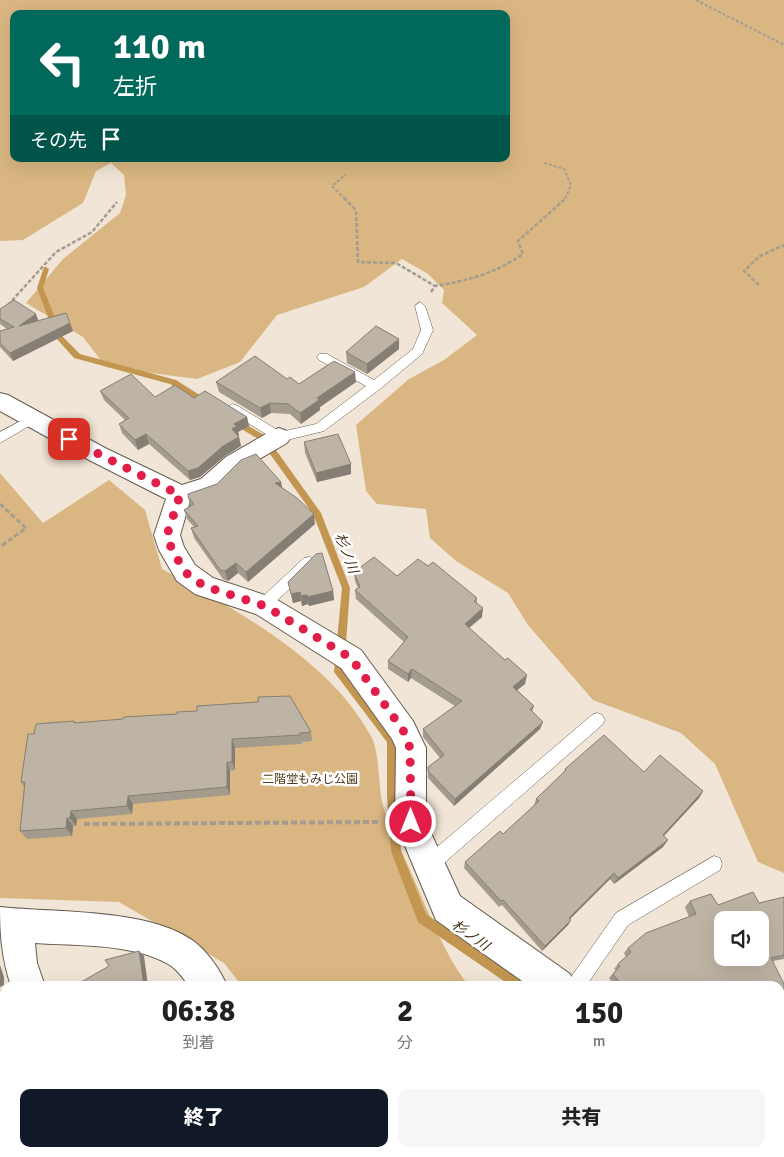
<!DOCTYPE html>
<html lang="ja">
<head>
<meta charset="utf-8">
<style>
	:root { --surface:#fff; --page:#f6f6f6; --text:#222; --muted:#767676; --accent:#111827 }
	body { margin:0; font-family:Signika,"Noto Sans JP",sans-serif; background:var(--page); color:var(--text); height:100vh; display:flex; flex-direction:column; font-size:19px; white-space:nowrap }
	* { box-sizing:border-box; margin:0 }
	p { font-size:16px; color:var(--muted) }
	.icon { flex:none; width:28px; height:28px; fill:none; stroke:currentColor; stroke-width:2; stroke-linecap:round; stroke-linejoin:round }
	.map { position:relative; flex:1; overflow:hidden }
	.panel { position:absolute; left:0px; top:981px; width:785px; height:176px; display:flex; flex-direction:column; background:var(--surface); border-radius:15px 15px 0 0; box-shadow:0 5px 20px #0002 }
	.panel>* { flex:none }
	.banner { position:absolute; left:10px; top:10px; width:500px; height:152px; border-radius:10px; box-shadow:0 5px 20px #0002; background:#00695c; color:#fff; overflow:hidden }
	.buttons { position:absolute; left:714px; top:911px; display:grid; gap:10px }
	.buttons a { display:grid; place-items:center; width:55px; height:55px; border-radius:10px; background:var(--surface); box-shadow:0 5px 20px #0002; font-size:25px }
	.pin { position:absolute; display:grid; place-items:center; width:42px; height:42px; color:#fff; margin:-21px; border-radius:10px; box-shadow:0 2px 8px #0006 }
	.me { position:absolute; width:55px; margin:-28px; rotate:0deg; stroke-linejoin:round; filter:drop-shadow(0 0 4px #0008) }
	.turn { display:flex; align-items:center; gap:18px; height:105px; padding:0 20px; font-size:22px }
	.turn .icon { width:65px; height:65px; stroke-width:2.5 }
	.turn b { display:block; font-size:35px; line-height:42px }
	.then { display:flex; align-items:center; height:48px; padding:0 20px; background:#0003; gap:10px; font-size:19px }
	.eta { display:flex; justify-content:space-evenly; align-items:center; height:85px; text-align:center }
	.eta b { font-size:30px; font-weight:800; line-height:35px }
	.action { display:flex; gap:10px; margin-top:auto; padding:10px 20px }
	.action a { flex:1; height:58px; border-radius:10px; background:var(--accent); color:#fff; font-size:20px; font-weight:800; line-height:58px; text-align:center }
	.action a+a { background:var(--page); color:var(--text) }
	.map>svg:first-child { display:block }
	.green { fill:#dab782; fill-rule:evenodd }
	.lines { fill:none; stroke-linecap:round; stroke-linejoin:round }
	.stream { fill:#c29651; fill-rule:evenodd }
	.lane-casing { stroke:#655c4f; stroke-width:1 }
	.street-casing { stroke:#655c4f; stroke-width:2 }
	.path-far3 { stroke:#a49c90; stroke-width:2; stroke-dasharray:3 2; stroke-linecap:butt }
	.path-far2 { stroke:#a49c90; stroke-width:2.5; stroke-dasharray:4 2; stroke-linecap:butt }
	.path-far1 { stroke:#a49c90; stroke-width:3; stroke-dasharray:5 2.5; stroke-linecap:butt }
	.path { stroke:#a49c90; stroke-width:4; stroke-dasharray:6 3; stroke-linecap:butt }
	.lane { fill:#fff; fill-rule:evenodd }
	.street { fill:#fff; fill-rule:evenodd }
	.wall { fill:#a39b8e }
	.shaded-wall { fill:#857e74 }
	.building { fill:#beb4a5; stroke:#857e74; fill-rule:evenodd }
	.route { stroke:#e11d48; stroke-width:9; stroke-dasharray:0 16.2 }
	.labels { text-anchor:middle; stroke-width:5; stroke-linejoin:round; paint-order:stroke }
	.park-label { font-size:12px; fill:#4b3819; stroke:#fff }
	.water-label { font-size:14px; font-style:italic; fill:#402e0f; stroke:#fff }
</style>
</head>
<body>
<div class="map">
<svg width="784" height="1157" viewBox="0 0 784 1157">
	<rect width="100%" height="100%" fill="#f0e5d6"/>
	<g class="green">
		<path d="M0,0H784V873L758,862L715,764L681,733L593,700L528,625L508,593L456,561L430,538L426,509L377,504L366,491L356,425L409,379L444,360L477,335L442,303L444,290L428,274L402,259L364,287L277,315L240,362L197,379L106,367L83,337L26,303L63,259L120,213L126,195L124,175L111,163L96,171L83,203L23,240L0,241ZM14,14H506V159H14Z"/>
		<path d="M0,473L43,523L109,480L145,510L162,569C237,611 330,659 372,738C380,754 378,791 384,809C390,829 401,849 409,868C425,904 445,957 469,986H242L224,963L119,902L0,898Z"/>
		<polygon points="568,1152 568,1157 350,1157 348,1153"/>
	</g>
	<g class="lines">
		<g class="stream">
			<polygon points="44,267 46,267 49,269 43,288 63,337 80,354 176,380 209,401 210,403 209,405 203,405 170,384 74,358 56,338 37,288"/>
			<polygon points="236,419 266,436 321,513 350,588 344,671 397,741 397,796 401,851 426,914 525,982 527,986 511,986 418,922 391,851 387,796 387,742 334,672 342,588 313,514 260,440 233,424 232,422 233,420"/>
			<polygon points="647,1152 659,1152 660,1157 648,1157"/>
		</g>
		<defs>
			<g id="lane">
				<polygon points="420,302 425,306 433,330 422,354 380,389 324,431 279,442 228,411 226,408 232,404 236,405 281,432 316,424 366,386 319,360 317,357 319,354 327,354 374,380 413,349 421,330 415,306"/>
				<polygon points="32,415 38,419 36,422 0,443 0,432"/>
				<polygon points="309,557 314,558 316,562 314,566 268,609 263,611 258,609 256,605 258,601 304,558"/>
				<polygon points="597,713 602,715 605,720 602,725 435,871 429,873 423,871 421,865 423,859 592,715"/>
				<polygon points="714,856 720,858 722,864 720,870 628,925 586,986 566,986 569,980 616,913"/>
			</g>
			<g id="street">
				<polygon points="0,393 8,395 105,448 182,485 201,479 226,457 271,431 279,428 287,431 291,437 287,443 242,469 218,493 190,501 180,535 184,547 195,565 213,578 274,598 361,650 413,721 426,748 426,822 460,896 570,974 575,986 529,986 436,920 395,822 396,748 392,739 341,668 256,614 195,594 177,581 159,550 154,535 166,499 89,460 0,411"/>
				<path d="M0,907C55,913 152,908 196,943C209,954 221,971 227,986H189C183,978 177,969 168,964C132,943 76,946 35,943L37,963L45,986H11C2,959 0,935 0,907Z"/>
				<polygon points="67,1152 105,1152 107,1157 69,1157"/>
				<polygon points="332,1152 370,1152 372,1157 334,1157"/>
				<polygon points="660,1152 698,1152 700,1157 662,1157"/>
			</g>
		</defs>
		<use href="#lane" class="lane-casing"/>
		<use href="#street" class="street-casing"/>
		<g class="path-far3">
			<polyline points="696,0 784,45"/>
			<polyline points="544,163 564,169 571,185 565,199"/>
			<polyline points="345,199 332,186 346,174"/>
		</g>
		<g class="path-far2">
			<polyline points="344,198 356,210 358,262 396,263 435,286"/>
			<polyline points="759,285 744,271 760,256 784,245"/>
			<path d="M431,292L435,286C467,281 496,273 523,254L518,241L566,198"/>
			<polyline points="8,305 56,252 92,232 117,202"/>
		</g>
		<polyline class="path-far1" points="0,504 26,528 0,547"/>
		<polyline class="path" points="84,824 381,822"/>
		<use href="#lane" class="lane"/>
		<use href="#street" class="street"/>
	</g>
	<g class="wall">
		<polygon points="0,309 39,321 73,331 13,361 0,347 0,331 7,329 0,324"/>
		<polygon points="399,349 367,374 347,363 346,352"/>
		<polygon points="216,382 299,384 356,382 320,407 320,410 301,424 290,414 271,413 262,418 219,392"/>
		<polygon points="100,391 155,397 194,398 247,417 249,426 238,432 239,435 238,436 239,437 241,446 225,456 200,477 190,480 149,444 138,450 122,433 119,424 125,420 104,400"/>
		<polygon points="304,442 351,464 351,474 317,482 305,453"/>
		<polygon points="282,488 315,524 248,582 238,573 228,581 223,579 194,538 191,528 194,527 187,519 184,510 190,506 188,497"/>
		<polygon points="428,566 477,598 477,603 482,617 469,628 525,684 517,690 534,706 532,712 540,729 454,806 428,778 428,767 440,758 423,737 423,729 455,706 411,678 408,682 388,669 388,661 404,642 356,599 355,590 358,588 355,581 354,572 397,576"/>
		<polygon points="288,582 333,591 334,600 309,606 308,604 302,606 301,601 293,603"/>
		<polygon points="74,721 75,723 311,732 312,741 302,742 302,744 235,748 235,770 230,771 230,795 133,804 132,814 77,819 76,826 73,826 72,836 27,839 20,831 24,787 21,782 34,734"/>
		<polygon points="565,769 644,772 703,791 699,798 664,836 663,847 614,884 610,879 570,919 571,920 568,925 542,951 502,905 499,907 464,868 465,862 503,834 534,806 536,799 564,773"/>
		<polygon points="784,897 784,959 773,961 780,986 615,986 609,978 616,970 614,969 618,964 626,957 624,953 628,948 689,917 685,907 690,901 718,905 759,903"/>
		<polygon points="577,1152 611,1152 611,1154 633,1157 577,1157"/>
	</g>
	<g class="shaded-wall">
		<polygon points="36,314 39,322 19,326"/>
		<polygon points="70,323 73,331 13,361 10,353"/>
		<polygon points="399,339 399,349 367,374 367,364"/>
		<polygon points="355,372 356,382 320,407 320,410 301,424 300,413 317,398"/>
		<polygon points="270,403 271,413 262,418 260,408"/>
		<polygon points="247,417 249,426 238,432 239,435 234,439 232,429 234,424"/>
		<polygon points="146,434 149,444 138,450 135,440"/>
		<polygon points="239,437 241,446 225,456 200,477 190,480 188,471 223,446"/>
		<polygon points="351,464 351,474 317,482 316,473"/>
		<polygon points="281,482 283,491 275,483"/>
		<polygon points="314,514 315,524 248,582 246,572"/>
		<polygon points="236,563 238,573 228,581 225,571"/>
		<polygon points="333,591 334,600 309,606 307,597"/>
		<polygon points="300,592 301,601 293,603 291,594"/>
		<polygon points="307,595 308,604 302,606 301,596"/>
		<polygon points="483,608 482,617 464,632 465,624"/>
		<polygon points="412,669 411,678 408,682 408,674"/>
		<polygon points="527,675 525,684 511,695 513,687"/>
		<polygon points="543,722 540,729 454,806 455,799"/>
		<polygon points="232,739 235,748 235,770 232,762"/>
		<polygon points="227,762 230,771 230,795 227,787"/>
		<polygon points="703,791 699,798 659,841 663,835"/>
		<polygon points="128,796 133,804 132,814 127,806"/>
		<polygon points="71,811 77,819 76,826 70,818"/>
		<polygon points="67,818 73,826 72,836 66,828"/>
		<polygon points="668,840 663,847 614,884 618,878"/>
		<polygon points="614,873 610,879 566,923 569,918"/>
		<polygon points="571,920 568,925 542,951 545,946"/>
		<polygon points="139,951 144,956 148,986 144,986"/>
		<polygon points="0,965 4,977 4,985 0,987"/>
		<polygon points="28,1152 35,1152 37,1157 30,1157"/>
	</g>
	<g class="building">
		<polygon points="14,300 36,314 19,326 66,313 70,323 10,353 0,343 0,331 14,327 0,319 0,309"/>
		<polygon points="376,326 399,339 367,364 346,352"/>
		<polygon points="255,356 287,379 290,377 299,384 334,361 355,372 317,398 319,400 300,413 288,404 270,403 260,408 216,382"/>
		<polygon points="131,374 155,397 175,385 194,398 205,391 247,417 234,424 237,426 232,429 239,437 223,446 198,468 188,471 146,434 135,440 119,424 129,418 100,391"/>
		<polygon points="338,434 351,464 316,473 304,442"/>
		<polygon points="256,454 281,482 275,483 297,498 314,514 246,572 236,563 225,571 220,570 191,528 198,526 184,510 194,504 188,497 188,494 217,484 241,460"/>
		<polygon points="322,553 333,591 307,597 307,595 301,596 300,592 291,594 288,582 316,554"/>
		<polygon points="374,557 397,576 418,559 428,566 433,562 477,598 474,601 483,608 465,624 505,660 508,658 527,675 513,687 534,706 530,709 543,722 455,799 428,771 428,767 444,755 423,729 462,701 412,669 408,674 388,661 408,637 355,590 360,587 354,572"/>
		<polygon points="290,696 311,732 300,733 300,735 232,739 232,762 227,762 227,787 128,796 127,806 71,811 70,818 67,818 66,828 20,831 25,782 21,782 28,734 34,734 36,724 74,721 74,723 123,719 124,717 177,714 177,712 197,711 197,706 258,702 258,697"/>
		<polygon points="604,735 644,772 660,755 703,791 663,835 668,840 618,878 614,873 569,918 571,920 545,946 503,900 501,901 465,862 500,831 503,834 539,801 536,799 566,770 565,769"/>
		<path d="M753,892L759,903L784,897V955L771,958L784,984V1131L780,1133V986H618L621,984L613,974L620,966L618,964L631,952L628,948L646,933L696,914L690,901L711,894L718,905ZM722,920H760V958H722Z"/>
		<polygon points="139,951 144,986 74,986 109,966 105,960"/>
		<polygon points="4,1025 5,1028 5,1152 28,1152 30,1157 0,1157 0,1028"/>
		<polygon points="103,1152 283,1152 284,1155 289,1152 322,1152 324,1157 104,1157"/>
		<polygon points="581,1152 611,1152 611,1154 633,1152 633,1157 581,1157"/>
	</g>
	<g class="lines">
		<polyline class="route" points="69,439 180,495 167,535 172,550 186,573 204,586 265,606 351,658 403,730 410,748 411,822"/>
	</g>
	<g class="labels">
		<g class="park-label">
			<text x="310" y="783">二階堂もみじ公園</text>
		</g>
		<g class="water-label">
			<text transform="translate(347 553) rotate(69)" y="5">杉ノ川</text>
			<text transform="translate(471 935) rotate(35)" y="5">杉ノ川</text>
		</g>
	</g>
</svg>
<div class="buttons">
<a><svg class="icon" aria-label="sound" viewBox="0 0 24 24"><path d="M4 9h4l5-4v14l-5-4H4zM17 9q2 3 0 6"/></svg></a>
</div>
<div class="pin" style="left:69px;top:439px;background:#d93025"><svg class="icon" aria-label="arrive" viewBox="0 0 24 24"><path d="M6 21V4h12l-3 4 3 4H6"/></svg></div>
<svg class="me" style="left:411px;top:822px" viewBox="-20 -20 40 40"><circle r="17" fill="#e11d48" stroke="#fff" stroke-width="3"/><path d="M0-11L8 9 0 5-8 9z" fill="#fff"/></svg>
<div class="banner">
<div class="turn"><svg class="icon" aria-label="left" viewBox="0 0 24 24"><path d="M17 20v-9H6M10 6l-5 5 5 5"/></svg><div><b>110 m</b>左折</div></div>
<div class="then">その先<svg class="icon" aria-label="arrive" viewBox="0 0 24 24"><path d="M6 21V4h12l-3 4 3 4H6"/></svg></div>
</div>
<section class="panel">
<div class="eta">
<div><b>06:38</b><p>到着</p></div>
<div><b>2</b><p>分</p></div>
<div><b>150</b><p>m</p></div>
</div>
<div class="action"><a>終了</a><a>共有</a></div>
</section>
</div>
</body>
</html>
